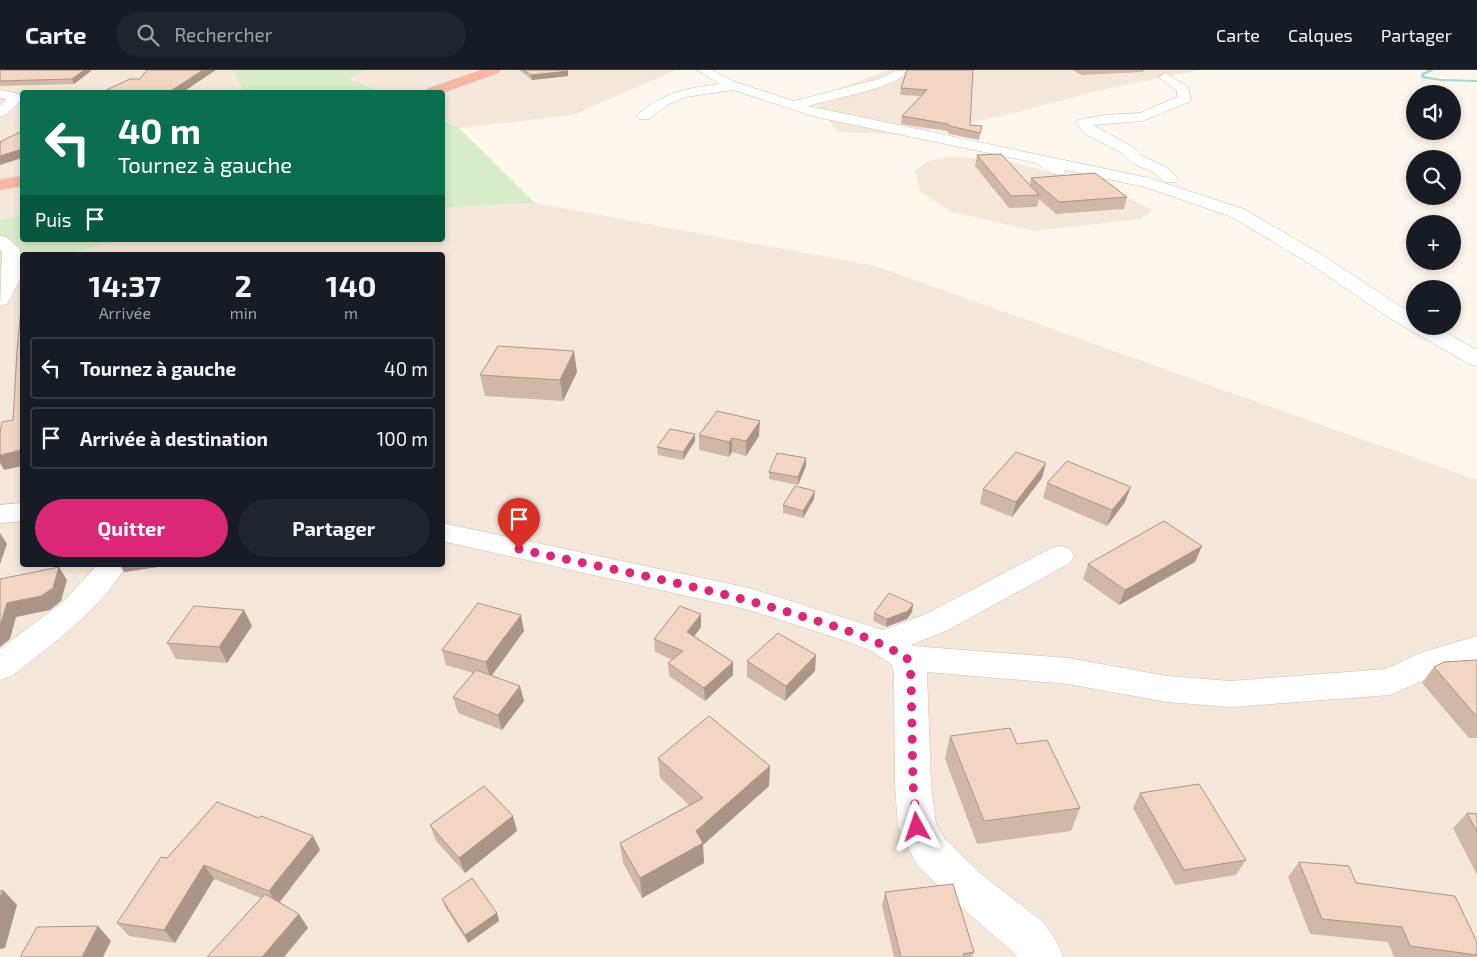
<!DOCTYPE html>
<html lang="fr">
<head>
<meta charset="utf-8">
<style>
	:root { --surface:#171b24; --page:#20242c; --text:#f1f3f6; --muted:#9ea1a6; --line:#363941; --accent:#db2777 }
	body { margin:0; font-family:"Exo 2",sans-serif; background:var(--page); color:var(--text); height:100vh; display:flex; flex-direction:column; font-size:19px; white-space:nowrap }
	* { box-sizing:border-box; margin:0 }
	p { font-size:16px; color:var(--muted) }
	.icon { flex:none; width:28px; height:28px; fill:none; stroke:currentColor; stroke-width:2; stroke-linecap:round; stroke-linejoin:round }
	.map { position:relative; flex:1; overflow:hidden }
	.drawer { position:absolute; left:20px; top:182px; width:425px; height:315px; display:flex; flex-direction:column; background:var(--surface); border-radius:5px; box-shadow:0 2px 8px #0003 }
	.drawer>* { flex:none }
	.banner { position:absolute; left:20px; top:20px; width:425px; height:152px; border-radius:5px; box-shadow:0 2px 8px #0003; background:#0b6e4f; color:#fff; overflow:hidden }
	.fabs { position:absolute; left:1406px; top:15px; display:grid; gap:10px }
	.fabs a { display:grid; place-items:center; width:55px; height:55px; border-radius:50%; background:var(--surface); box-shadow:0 2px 8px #0003; font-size:25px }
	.pin { position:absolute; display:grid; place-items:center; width:42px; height:42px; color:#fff; margin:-51px -21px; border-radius:50% 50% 50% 0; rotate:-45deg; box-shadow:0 0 5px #0007 }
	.pin .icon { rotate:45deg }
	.me { position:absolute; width:55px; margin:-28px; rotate:355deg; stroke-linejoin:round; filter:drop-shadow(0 0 4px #0008) }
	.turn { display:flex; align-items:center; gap:18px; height:105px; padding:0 15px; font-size:22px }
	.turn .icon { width:65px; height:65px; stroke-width:2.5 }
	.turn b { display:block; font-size:35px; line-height:42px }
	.then { display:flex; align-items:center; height:48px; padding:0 15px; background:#0003; gap:10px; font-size:19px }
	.eta { display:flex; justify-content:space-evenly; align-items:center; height:85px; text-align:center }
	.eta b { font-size:30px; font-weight:700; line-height:35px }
	.action { display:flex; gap:10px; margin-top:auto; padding:10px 15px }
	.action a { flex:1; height:58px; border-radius:30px; background:var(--accent); color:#fff; font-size:20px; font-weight:700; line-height:58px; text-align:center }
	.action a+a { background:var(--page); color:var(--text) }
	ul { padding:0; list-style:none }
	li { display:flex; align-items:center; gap:15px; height:62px; margin:0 10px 8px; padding:0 5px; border:2px solid var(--line); border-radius:5px }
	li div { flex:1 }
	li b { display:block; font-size:19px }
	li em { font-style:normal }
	header { display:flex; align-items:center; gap:30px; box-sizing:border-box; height:70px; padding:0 25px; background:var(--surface); border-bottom:1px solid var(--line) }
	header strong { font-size:24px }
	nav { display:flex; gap:28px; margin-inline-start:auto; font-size:18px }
	.search { width:350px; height:45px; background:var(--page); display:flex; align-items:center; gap:12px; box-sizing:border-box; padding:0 18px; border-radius:28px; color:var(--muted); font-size:19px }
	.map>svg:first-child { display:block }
	.residential { fill:#f5e8da }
	.green { fill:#d8ecc9 }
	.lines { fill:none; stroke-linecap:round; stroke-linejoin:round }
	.stream { fill:#a5d3da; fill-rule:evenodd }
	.minor-casing { stroke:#d1beb0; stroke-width:1 }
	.highway-casing { stroke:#dad1cd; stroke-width:1 }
	.minor { fill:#fff; fill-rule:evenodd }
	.highway { fill:#f7b7a3; fill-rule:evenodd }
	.wall { fill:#d1b7a8 }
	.shaded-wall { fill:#aa9588 }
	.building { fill:#f3d5c3; stroke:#aa9588 }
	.route { stroke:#db2777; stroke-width:9; stroke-dasharray:0 16.2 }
</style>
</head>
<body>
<header>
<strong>Carte</strong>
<div class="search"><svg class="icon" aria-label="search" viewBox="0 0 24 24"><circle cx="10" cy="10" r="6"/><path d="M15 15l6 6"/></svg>Rechercher</div>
<nav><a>Carte</a><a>Calques</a><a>Partager</a></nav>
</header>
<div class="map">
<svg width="1477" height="887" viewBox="0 0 1477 887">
	<rect width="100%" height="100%" fill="#fdf6ec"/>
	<g class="residential">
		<polygon points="0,0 232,0 242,17 240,22 22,22 22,145 0,150"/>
		<polygon points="366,0 676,0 573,45 459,58 443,50 442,22 382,22 348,9"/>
		<polygon points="888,0 1199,0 1105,19 1002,46 904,65 838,62 812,29"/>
		<polygon points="947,87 999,89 1064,106 1111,120 1153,140 1140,149 1034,161 951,142 920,121 915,100 927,92"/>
		<polygon points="535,133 875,196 1477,410 1477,887 0,887 0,200 22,195 22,495 442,495 442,185 62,185 123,170 442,170 443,138"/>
	</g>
	<g class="green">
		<polygon points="232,0 366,0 349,9 382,22 240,22 242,17"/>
		<polygon points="443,50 459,58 535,133 443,138"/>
		<polygon points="22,145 22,170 123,170 62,185 22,185 22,195 0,200 0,150"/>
	</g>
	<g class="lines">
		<polygon class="stream" points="1429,0 1434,0 1424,5 1424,6 1441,9 1477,10 1477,12 1441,11 1421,8 1422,3"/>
		<defs>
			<g id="minor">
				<path d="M697,0H712L735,12L794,31L879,9L895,1H903L905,4C893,18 828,30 808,36L1149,108L1244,139L1324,186L1415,246V256H1434L1477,280V296L1469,294L1391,249L1310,194L1232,147L1145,117L1065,100L1064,104C1053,107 1045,99 1037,93L816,47L733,20L686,27L669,34L649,49H639L637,46L639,43C666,22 687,18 720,14Z"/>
				<polygon points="1165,3 1188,17 1191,29 1189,32 1142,51 1093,55 1133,77 1142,86 1166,97 1179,109 1177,112 1165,112 1153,102 1132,93 1122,83 1085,64 1076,53 1078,50 1105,45 1140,43 1177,27 1177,21 1159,7"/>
				<polygon points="0,20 20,24 22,30 5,45 0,46 0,35 7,29 0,28"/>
				<polygon points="0,166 6,167 20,179 21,208 7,234 0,236 2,181 0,180"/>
				<polygon points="22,433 22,451 0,453 0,435"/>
				<polygon points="442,453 749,518 883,560 926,544 1050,479 1060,476 1070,479 1074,486 1070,493 948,560 911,575 913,576 1068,588 1167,606 1231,611 1386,599 1420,583 1477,566 1477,590 1444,601 1390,625 1231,637 1167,632 1068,614 927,602 931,715 936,754 945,769 981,804 1043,852 1057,872 1063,887 1017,887 1013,882 953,830 917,795 898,757 895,715 894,606 892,595 872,581 846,571 746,539 442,471"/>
				<path d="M97,495H127C98,542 54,572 12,606L0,610V579L63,532Z"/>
			</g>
			<g id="highway">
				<polygon points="482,0 500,0 498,3 442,23 426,22 427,19"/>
				<polygon points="22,106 22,116 0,120 0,110"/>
			</g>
		</defs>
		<use href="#minor" class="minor-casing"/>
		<use href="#highway" class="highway-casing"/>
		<use href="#minor" class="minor"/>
		<use href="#highway" class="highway"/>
	</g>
	<g class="wall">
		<polygon points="0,0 92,0 74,14 0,16"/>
		<polygon points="519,0 567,0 568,1 568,6 532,10"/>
		<polygon points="907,0 970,55 982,56 979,70 949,64 947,61 901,54 902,46 921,26 900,25 901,18"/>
		<polygon points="1072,0 1144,0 1143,2 1082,5"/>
		<polygon points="977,85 1030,115 1031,108 1127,127 1124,139 1056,144 1039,129 1037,137 1009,138 975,96"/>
		<polygon points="577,302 563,331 485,326 480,305"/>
		<polygon points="695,364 695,371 683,390 658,385 657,377"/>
		<polygon points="699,365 759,366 746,386 732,382 729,387 699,380"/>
		<polygon points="806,396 798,415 769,409 769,402"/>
		<polygon points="1042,408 1012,447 980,434 983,419"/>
		<polygon points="1047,413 1125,432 1107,456 1043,428"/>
		<polygon points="814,429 803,448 783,443 783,435"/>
		<polygon points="1202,476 1195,492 1119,535 1083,509 1088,494"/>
		<polygon points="913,534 912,542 907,549 886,557 873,551 874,543"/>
		<polygon points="244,540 252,556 227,593 176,589 167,573"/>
		<polygon points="701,557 694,566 733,592 733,605 705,631 669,606 668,593 673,590 655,582 654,569"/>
		<polygon points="524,561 492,605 524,631 502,660 458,643 453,627 473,603 446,595 442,580"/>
		<polygon points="1477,590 1477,668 1469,668 1422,613 1434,597"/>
		<polygon points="747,591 815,601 785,631 747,607"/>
		<polygon points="950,666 1017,674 1080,738 1071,761 977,774 945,689"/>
		<polygon points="658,688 769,716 703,775 704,793 642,828 623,793 620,773 689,735 660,708"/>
		<polygon points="1140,723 1246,790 1236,805 1175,815 1133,738"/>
		<polygon points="1467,743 1477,744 1477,805 1453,758"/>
		<polygon points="513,746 517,761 465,803 436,771 430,755"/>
		<polygon points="259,748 313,766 320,780 280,832 308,858 284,887 207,887 261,828 214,809 175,873 129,866 117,853 167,788"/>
		<polygon points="1299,792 1356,813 1477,872 1477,887 1394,887 1388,872 1310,864 1288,807"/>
		<polygon points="885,822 974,882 972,887 894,887 882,836"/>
		<polygon points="442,829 497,843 499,851 468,873 445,837"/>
	</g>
	<g class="shaded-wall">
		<polygon points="84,0 92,0 74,14 72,9"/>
		<polygon points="203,0 216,0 183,22 169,22"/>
		<polygon points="568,1 568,6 532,10 531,5"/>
		<polygon points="22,79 22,88 0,95 0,86"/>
		<polygon points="574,281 577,302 563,331 560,310"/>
		<polygon points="760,351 759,366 746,386 746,371"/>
		<polygon points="695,364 695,371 683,390 683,382"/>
		<polygon points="732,368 732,382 729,387 729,372"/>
		<polygon points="22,380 22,396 4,400 0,393 0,385"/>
		<polygon points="806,388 806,396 798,415 798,407"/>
		<polygon points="1046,393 1042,408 1012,447 1016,432"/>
		<polygon points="1131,417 1125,432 1107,456 1112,440"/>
		<polygon points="815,421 814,429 803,448 803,441"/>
		<polygon points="0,463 7,474 0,494"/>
		<polygon points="1202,476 1195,492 1119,535 1125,520"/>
		<polygon points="120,495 172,495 124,502"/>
		<polygon points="59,497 67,510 61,531 50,540 16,547 10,569 0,577 0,556 7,533"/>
		<polygon points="913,534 912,542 907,549 886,557 887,549"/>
		<polygon points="244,540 252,556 227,593 219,577"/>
		<polygon points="701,544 701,557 688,575 687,562"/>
		<polygon points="521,545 524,561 490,608 486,592"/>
		<polygon points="816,585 815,601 785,631 786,616"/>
		<polygon points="733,592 733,605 705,631 704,618"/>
		<polygon points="520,616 524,631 502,660 498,645"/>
		<polygon points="770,696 769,716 703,775 704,793 642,828 640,808 696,761"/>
		<polygon points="513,746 517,761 465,803 459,788"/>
		<polygon points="313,766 320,780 277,835 269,821"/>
		<polygon points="204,795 214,809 175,873 164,860"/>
		<polygon points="3,820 17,835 5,878 0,879 0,829"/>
		<polygon points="497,843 499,851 468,873 465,865"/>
		<polygon points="299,844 308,858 284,887 262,887"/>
		<polygon points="98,856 111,871 103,887 82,887"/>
	</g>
	<g class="building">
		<polygon points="0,0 84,0 72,9 0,11"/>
		<polygon points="147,0 203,0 169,22 102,22 130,9 140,9"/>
		<polygon points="524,0 567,0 568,1 531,5"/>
		<polygon points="907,0 973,0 970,55 982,56 980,63 950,56 948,54 902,46 927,20 901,18"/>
		<polygon points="22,61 22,79 0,86 0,72"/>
		<polygon points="1001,84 1039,125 1011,126 977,85"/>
		<polygon points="1095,103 1127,127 1059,132 1031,108"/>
		<polygon points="22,228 22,380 0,385 0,363 2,352 13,350 17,281"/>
		<polygon points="498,276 574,281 560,310 480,305"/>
		<polygon points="717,341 760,351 746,371 732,368 729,372 699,365"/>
		<polygon points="670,359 695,364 683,382 657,377"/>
		<polygon points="1016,382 1046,393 1016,432 983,419"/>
		<polygon points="777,383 806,388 798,407 769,402"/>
		<polygon points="1067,391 1131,417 1112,440 1047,413"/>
		<polygon points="795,416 815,421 803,441 783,435"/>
		<polygon points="1164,451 1202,476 1125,520 1088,494"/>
		<polygon points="59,497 53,518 41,526 7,533 0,556 0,509"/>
		<polygon points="889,523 913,534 908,541 887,549 874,543"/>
		<polygon points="478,533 521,545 486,592 442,580"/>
		<polygon points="194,536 244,540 219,577 167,573"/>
		<polygon points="680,536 701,544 687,562 733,592 704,618 668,593 683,581 654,569"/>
		<polygon points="778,563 816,585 786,616 747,591"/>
		<polygon points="1477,590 1477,647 1434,597 1444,592"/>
		<polygon points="476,600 520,616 498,645 453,627"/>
		<polygon points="709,646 770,696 696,761 703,773 640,808 620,773 703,728 658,688"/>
		<polygon points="1010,658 1017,674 1047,670 1080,738 984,751 950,666"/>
		<polygon points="1199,714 1246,790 1184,800 1140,723"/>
		<polygon points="484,716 513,746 459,788 430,755"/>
		<polygon points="217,732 259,748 261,746 313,766 269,821 204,795 164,860 117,853 161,787 167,788"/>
		<polygon points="1467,743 1477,744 1477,762"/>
		<polygon points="1299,792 1349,796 1356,813 1455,826 1477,872 1477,885 1410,876 1402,857 1322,849"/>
		<polygon points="472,808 497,843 465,865 442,829"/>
		<polygon points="953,814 974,882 963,884 964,887 901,887 885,822"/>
		<polygon points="3,820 0,829 0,821"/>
		<polygon points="265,824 299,844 262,887 207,887"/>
		<polygon points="98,856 82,887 20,887 37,857"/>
	</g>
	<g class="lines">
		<path class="route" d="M519,479C613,500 709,517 801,546C838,557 874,568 907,588L911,606L913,715L917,757"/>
	</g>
</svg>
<div class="fabs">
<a><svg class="icon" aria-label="sound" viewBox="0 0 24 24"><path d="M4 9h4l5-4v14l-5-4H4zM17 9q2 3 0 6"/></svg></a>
<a><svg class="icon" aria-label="search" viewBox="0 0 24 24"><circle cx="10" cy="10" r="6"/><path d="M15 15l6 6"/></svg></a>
<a>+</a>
<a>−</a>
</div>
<div class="pin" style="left:519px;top:479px;background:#d93025"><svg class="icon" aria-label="arrive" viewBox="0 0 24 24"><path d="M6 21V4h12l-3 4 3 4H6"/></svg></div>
<svg class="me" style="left:917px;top:757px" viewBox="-20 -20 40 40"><path d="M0-17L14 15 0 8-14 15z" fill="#db2777" stroke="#fff" stroke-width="4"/></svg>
<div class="banner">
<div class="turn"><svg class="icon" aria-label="left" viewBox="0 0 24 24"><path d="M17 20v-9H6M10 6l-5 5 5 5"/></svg><div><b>40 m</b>Tournez à gauche</div></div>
<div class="then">Puis<svg class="icon" aria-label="arrive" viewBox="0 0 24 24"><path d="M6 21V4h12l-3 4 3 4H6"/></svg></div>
</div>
<section class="drawer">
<div class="eta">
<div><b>14:37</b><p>Arrivée</p></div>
<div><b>2</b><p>min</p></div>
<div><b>140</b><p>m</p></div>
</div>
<ul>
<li><svg class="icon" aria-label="left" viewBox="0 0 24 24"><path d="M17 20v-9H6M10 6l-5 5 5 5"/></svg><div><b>Tournez à gauche</b></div><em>40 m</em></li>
<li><svg class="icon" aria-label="arrive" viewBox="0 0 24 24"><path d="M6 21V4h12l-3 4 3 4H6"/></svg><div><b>Arrivée à destination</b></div><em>100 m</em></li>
</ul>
<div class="action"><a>Quitter</a><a>Partager</a></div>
</section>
</div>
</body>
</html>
